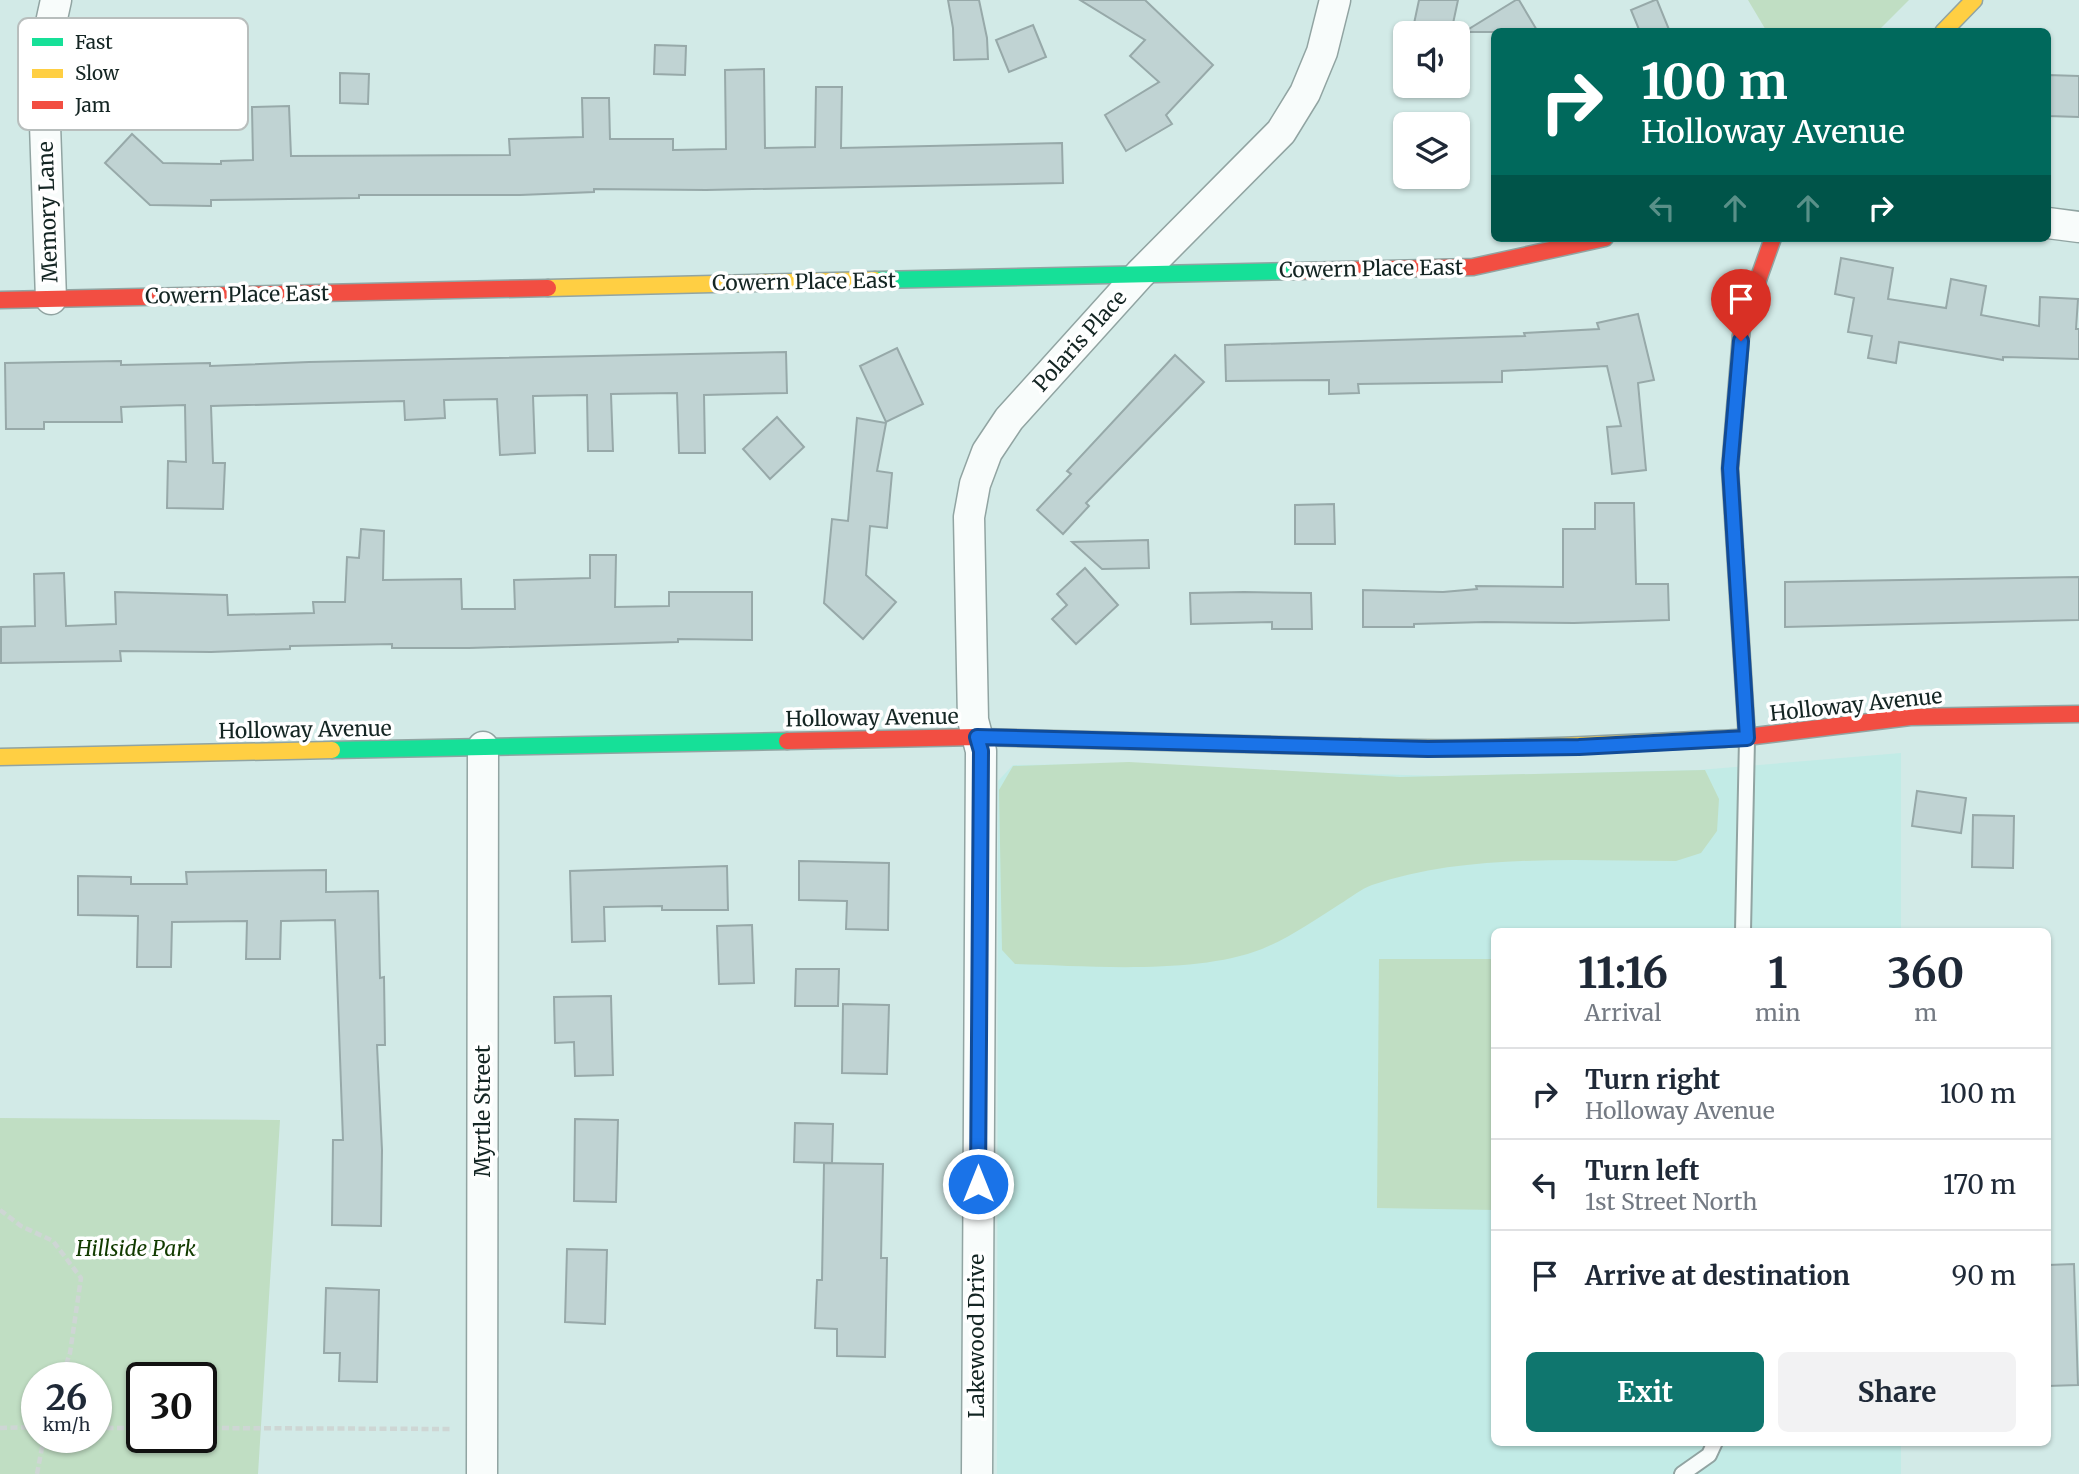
<!DOCTYPE html>
<html lang="en">
<head>
<meta charset="utf-8">
<style>
	:root { --surface:#fff; --page:#f2f2f3; --text:#1f2937; --muted:#747a83; --line:#e0e1e3; --accent:#0f766e }
	body { margin:0; font-family:Merriweather,serif; background:var(--page); color:var(--text); height:100vh; display:flex; flex-direction:column; font-size:26px; white-space:nowrap }
	* { box-sizing:border-box; margin:0 }
	p { font-size:23px; color:var(--muted) }
	.icon { flex:none; width:38px; height:38px; fill:none; stroke:currentColor; stroke-width:2; stroke-linecap:round; stroke-linejoin:round }
	.map { position:relative; flex:1; overflow:hidden }
	.panel { position:absolute; left:1491px; top:928px; width:560px; height:518px; display:flex; flex-direction:column; background:var(--surface); border-radius:10px; box-shadow:0 2px 5px #0004 }
	.panel>* { flex:none }
	.guide { position:absolute; left:1491px; top:28px; width:560px; height:214px; border-radius:10px; box-shadow:0 2px 5px #0004; background:#00695c; color:#fff; overflow:hidden }
	.controls { position:absolute; left:1393px; top:21px; display:grid; gap:14px }
	.controls a { display:grid; place-items:center; width:77px; height:77px; border-radius:10px; background:var(--surface); box-shadow:0 2px 5px #0004; font-size:35px }
	.speed { position:absolute; left:21px; top:1362px; display:flex; gap:14px; font-size:35px; font-weight:700; text-align:center }
	.speed>* { display:grid; place-content:center; width:91px; height:91px; border-radius:50%; background:var(--surface); box-shadow:0 2px 5px #0004; line-height:1 }
	.speed small { font-size:18px; font-weight:400 }
	.speed .limit { border:4px solid #111; border-radius:10px; background:#fff; color:#111 }
	.pin { position:absolute; display:grid; place-items:center; width:60px; height:60px; color:#fff; margin:-72px -30px; border-radius:50% 50% 50% 0; rotate:-45deg; box-shadow:0 0 7px #0007 }
	.pin .icon { rotate:45deg }
	.me { position:absolute; width:77px; margin:-38px; rotate:0deg; stroke-linejoin:round; filter:drop-shadow(0 0 5px #0008) }
	.turn { display:flex; align-items:center; gap:24px; height:147px; padding:0 35px; font-size:32px }
	.turn .icon { width:91px; height:91px; stroke-width:2.5 }
	.turn b { display:block; font-size:49px; line-height:60px }
	.lanes { display:flex; align-items:center; height:66px; padding:0 35px; background:#0003; justify-content:center; gap:35px; direction:ltr }
	.lanes .off { opacity:.35 }
	.eta { display:flex; justify-content:space-evenly; align-items:center; height:119px; text-align:center }
	.eta b { font-size:42px; font-weight:700; line-height:49px }
	.primary-button { display:flex; gap:14px; margin-top:auto; padding:14px 35px }
	.primary-button a { flex:1; height:80px; border-radius:10px; background:var(--accent); color:#fff; font-size:28px; font-weight:700; line-height:80px; text-align:center }
	.primary-button a+a { background:var(--page); color:var(--text) }
	ul { padding:0; list-style:none }
	li { display:flex; align-items:center; gap:21px; height:91px; padding:0 35px; border-top:2px solid var(--line) }
	li div { flex:1 }
	li b { display:block; font-size:26px }
	li em { font-style:normal }
	.map>svg:first-child { display:block }
	.built { fill:#c2ebe6 }
	.green { fill:#c0dec3; fill-rule:evenodd }
	.building { fill:#c0d3d3; stroke:#97a9a9; stroke-width:2 }
	.lines { fill:none; stroke-linecap:round; stroke-linejoin:round }
	.lane-casing { stroke:#91a4a2; stroke-width:18 }
	.street-casing { stroke:#91a4a2; stroke-width:33 }
	.fast-casing { stroke:#91a4a2; stroke-width:19 }
	.slow-casing { stroke:#91a4a2; stroke-width:19 }
	.jam-casing { stroke:#91a4a2; stroke-width:19 }
	.path { stroke:#ced6d4; stroke-width:4.5; stroke-dasharray:7 3.5; stroke-linecap:butt }
	.lane { stroke:#f8fcfb; stroke-width:14 }
	.street { stroke:#f8fcfb; stroke-width:30 }
	.fast { stroke:#16e098; stroke-width:16 }
	.slow { stroke:#ffcf43; stroke-width:16 }
	.jam { stroke:#f24e42; stroke-width:16 }
	.route-casing { stroke:#114b97; stroke-width:18 }
	.route { stroke:#1a73e8; stroke-width:12 }
	.labels { text-anchor:middle; stroke-width:7; stroke-linejoin:round; paint-order:stroke }
	.street-label { font-size:21px; fill:#142523; stroke:#fff }
	.park-label { font-size:21px; font-style:italic; fill:#123b00; stroke:#fff }
	.key { fill:#fff; stroke:#b8bebd; stroke-width:2 }
	.key-label { font-size:19px; fill:#142523 }
</style>
</head>
<body>
<div class="map">
<svg width="2079" height="1474" viewBox="0 0 2079 1474">
	<rect width="100%" height="100%" fill="#d2eae7"/>
	<polygon class="built" points="1901,753 1901,931 1494,931 1494,1442 1901,1442 1901,1474 997,1474 998,781 1013,765 1102,764 1289,772 1445,776 1699,770"/>
	<g class="green">
		<polygon points="1748,0 1909,0 1878,31 1767,32"/>
		<path d="M1129,762L1400,777L1705,770L1719,799L1717,831L1701,853L1676,861C1576,861 1467,853 1372,885C1361,889 1350,898 1340,904C1315,920 1289,938 1262,949C1196,975 1087,966 1015,964L1002,950L999,790L1013,766Z"/>
		<polygon points="1379,959 1494,959 1494,1210 1377,1208"/>
		<path d="M0,1118L280,1120L258,1474H0ZM96,1377V1437H37V1377ZM201,1377V1437H142V1377Z"/>
	</g>
	<g class="building">
		<polygon points="948,0 979,0 987,38 988,59 954,60 953,28"/>
		<polygon points="1080,0 1145,0 1213,65 1166,115 1172,124 1126,151 1105,115 1159,82 1130,56 1145,40"/>
		<polygon points="1419,0 1458,0 1451,33 1412,33"/>
		<polygon points="1516,0 1519,0 1538,32 1464,32"/>
		<polygon points="1655,0 1657,0 1670,32 1640,32 1631,10"/>
		<polygon points="1033,25 1046,57 1009,72 996,40"/>
		<polygon points="655,45 686,46 685,75 654,74"/>
		<polygon points="764,69 765,148 815,147 816,87 842,87 841,148 1062,143 1063,183 706,190 594,189 594,192 520,195 359,195 359,198 211,200 211,206 150,205 105,163 132,134 163,163 221,164 221,161 253,160 252,107 289,106 291,156 510,155 509,139 583,137 582,98 609,98 610,139 673,139 673,150 726,149 725,70"/>
		<polygon points="340,73 369,74 368,104 340,103"/>
		<polygon points="2048,75 2079,76 2079,117 2048,116"/>
		<polygon points="1841,258 1893,268 1888,299 1946,308 1951,279 1986,286 1981,315 2039,326 2040,297 2078,299 2076,329 2079,329 2079,359 2003,357 2003,360 1899,342 1896,363 1868,358 1872,336 1848,332 1854,298 1835,294"/>
		<polygon points="1638,314 1654,380 1638,383 1646,470 1612,474 1607,427 1621,426 1607,366 1502,371 1502,382 1358,384 1359,393 1329,394 1329,380 1226,381 1225,345 1525,336 1524,333 1599,329 1597,323"/>
		<polygon points="897,348 923,404 886,422 860,366"/>
		<polygon points="786,352 787,393 704,395 705,453 679,453 677,393 611,394 613,451 588,451 587,395 533,396 535,453 500,455 497,399 444,400 445,418 405,420 404,401 211,406 213,463 225,463 223,509 167,508 168,461 186,462 185,405 121,407 122,422 44,422 44,429 6,429 5,363 121,361 121,365 210,363 210,366 309,362"/>
		<polygon points="1175,355 1204,382 1086,503 1089,506 1063,534 1037,510 1071,474 1067,471"/>
		<polygon points="777,417 804,447 770,479 743,449"/>
		<polygon points="857,418 886,423 877,471 892,473 887,528 870,526 866,575 896,602 863,639 824,603 832,519 848,521"/>
		<polygon points="1595,503 1634,503 1636,584 1668,584 1669,620 1574,623 1485,622 1414,624 1414,627 1363,627 1363,590 1443,592 1477,589 1476,586 1563,587 1563,529 1595,529"/>
		<polygon points="1334,504 1335,544 1295,544 1295,505"/>
		<polygon points="361,529 384,531 383,580 461,579 462,609 515,609 514,580 590,578 590,555 616,555 615,607 669,606 669,592 752,592 752,640 678,639 678,642 469,648 392,648 392,644 290,646 290,649 211,652 120,651 121,661 1,663 1,627 35,626 34,574 64,573 66,626 116,624 115,592 227,595 228,615 314,613 313,602 345,602 347,557 359,558"/>
		<polygon points="1148,540 1149,568 1102,569 1072,542"/>
		<polygon points="1085,568 1118,605 1076,644 1052,619 1067,605 1057,594"/>
		<polygon points="2079,577 2079,620 1785,627 1785,582"/>
		<polygon points="1244,592 1311,593 1312,629 1272,629 1272,622 1191,624 1190,593"/>
		<polygon points="1917,791 1966,798 1961,833 1912,826"/>
		<polygon points="1973,815 2014,816 2013,868 1972,867"/>
		<polygon points="799,861 889,863 888,930 846,929 847,901 799,900"/>
		<polygon points="727,866 728,910 662,910 662,906 604,907 605,941 572,942 570,871"/>
		<polygon points="326,870 326,892 378,891 380,978 384,977 385,1045 377,1045 382,1150 381,1226 332,1225 333,1140 343,1140 335,920 281,921 280,959 246,959 247,921 172,922 171,967 137,967 138,916 78,915 78,876 131,877 131,884 187,884 186,872"/>
		<polygon points="752,925 754,983 719,984 717,926"/>
		<polygon points="796,969 839,969 838,1006 795,1006"/>
		<polygon points="611,996 613,1075 575,1076 574,1042 555,1043 554,997"/>
		<polygon points="843,1004 889,1005 887,1074 842,1073"/>
		<polygon points="575,1119 618,1120 616,1202 574,1201"/>
		<polygon points="795,1123 833,1124 832,1163 794,1162"/>
		<polygon points="824,1163 883,1164 881,1258 887,1258 885,1357 837,1356 837,1329 815,1328 817,1280 822,1280"/>
		<polygon points="567,1249 607,1250 605,1324 565,1322"/>
		<polygon points="2074,1264 2078,1385 2048,1386 2048,1265"/>
		<polygon points="326,1288 379,1290 377,1382 339,1381 340,1353 324,1353"/>
	</g>
	<g class="lines">
		<defs>
			<g id="lane">
				<polyline points="1743,931 1747,739"/>
				<polyline points="1682,1474 1709,1455 1715,1442"/>
			</g>
			<g id="street">
				<polyline points="2048,223 2079,227"/>
				<polyline points="51,299 44,95 45,50 56,0"/>
				<polyline points="482,1474 483,747"/>
				<polyline points="977,1474 981,751 973,720 969,517 975,484 987,452 1009,419 1140,274 1281,132 1305,93 1322,52 1335,0"/>
			</g>
			<g id="fast">
				<polyline points="875,280 1298,271"/>
				<polyline points="1741,336 1730,469 1747,738"/>
				<polyline points="332,750 787,741"/>
			</g>
			<g id="slow">
				<polyline points="1943,32 1974,0"/>
				<polyline points="548,288 875,280"/>
				<path d="M1360,747C1486,751 1612,744 1738,738"/>
				<polyline points="0,757 332,750"/>
			</g>
			<g id="jam">
				<polyline points="1298,271 1473,267 1605,238"/>
				<polyline points="0,300 548,288"/>
				<polyline points="1741,336 1743,322 1773,238"/>
				<polyline points="1738,738 1910,717 2079,714"/>
				<polyline points="787,741 977,737 1360,747"/>
			</g>
		</defs>
		<use href="#lane" class="lane-casing"/>
		<use href="#street" class="street-casing"/>
		<use href="#fast" class="fast-casing"/>
		<use href="#slow" class="slow-casing"/>
		<use href="#jam" class="jam-casing"/>
		<g class="path">
			<polyline points="0,1210 21,1226 53,1241 81,1278 70,1353 62,1377"/>
			<polyline points="0,1428 37,1427"/>
			<polyline points="96,1428 142,1428"/>
			<polyline points="201,1428 452,1429"/>
			<polyline points="37,1474 44,1437"/>
		</g>
		<use href="#lane" class="lane"/>
		<use href="#street" class="street"/>
		<use href="#fast" class="fast"/>
		<use href="#slow" class="slow"/>
		<use href="#jam" class="jam"/>
	</g>
	<g class="lines">
		<defs>
			<polyline id="route" points="978,1184 981,751 977,737 1428,749 1579,747 1747,738 1730,468 1741,341"/>
		</defs>
		<use href="#route" class="route-casing"/>
		<use href="#route" class="route"/>
	</g>
	<g class="labels">
		<g class="street-label">
			<text transform="translate(48 212) rotate(-92)" y="7">Memory Lane</text>
			<text transform="translate(1371 269) rotate(-1)" y="7">Cowern Place East</text>
			<text transform="translate(804 282) rotate(-1)" y="7">Cowern Place East</text>
			<text transform="translate(237 295) rotate(-1)" y="7">Cowern Place East</text>
			<text transform="translate(1080 341) rotate(-48)" y="7">Polaris Place</text>
			<text transform="translate(1856 705) rotate(-6)" y="7">Holloway Avenue</text>
			<text transform="translate(872 718) rotate(-1)" y="7">Holloway Avenue</text>
			<text transform="translate(305 730) rotate(-1)" y="7">Holloway Avenue</text>
			<text transform="translate(483 1111) rotate(-90)" y="7">Myrtle Street</text>
			<text transform="translate(977 1336) rotate(-90)" y="7">Lakewood Drive</text>
		</g>
		<g class="park-label">
			<text x="136" y="1256">Hillside Park</text>
		</g>
	</g>
	<rect x="18" y="18" width="230" height="112" rx="10" class="key"/>
	<rect x="32" y="38" width="31" height="8" fill="#16e098"/>
	<rect x="32" y="69" width="31" height="9" fill="#ffcf43"/>
	<rect x="32" y="101" width="31" height="8" fill="#f24e42"/>
	<g class="key-label">
		<text x="75" y="49">Fast</text>
		<text x="75" y="80">Slow</text>
		<text x="75" y="112">Jam</text>
	</g>
</svg>
<div class="controls">
<a><svg class="icon" aria-label="sound" viewBox="0 0 24 24"><path d="M4 9h4l5-4v14l-5-4H4zM17 9q2 3 0 6"/></svg></a>
<a><svg class="icon" aria-label="layers" viewBox="0 0 24 24"><path d="M12 4l9 5-9 5-9-5zM3 14l9 5 9-5"/></svg></a>
</div>
<div class="speed"><div>26<small>km/h</small></div><div class="limit">30</div></div>
<div class="pin" style="left:1741px;top:341px;background:#d93025"><svg class="icon" aria-label="arrive" viewBox="0 0 24 24"><path d="M6 21V4h12l-3 4 3 4H6"/></svg></div>
<svg class="me" style="left:978px;top:1184px" viewBox="-20 -20 40 40"><circle r="17" fill="#1a73e8" stroke="#fff" stroke-width="3"/><path d="M0-11L8 9 0 5-8 9z" fill="#fff"/></svg>
<div class="guide">
<div class="turn"><svg class="icon" aria-label="right" viewBox="0 0 24 24"><path d="M7 20v-9h11M14 6l5 5-5 5"/></svg><div><b>100 m</b>Holloway Avenue</div></div>
<div class="lanes"><svg class="icon off" aria-label="left" viewBox="0 0 24 24"><path d="M17 20v-9H6M10 6l-5 5 5 5"/></svg><svg class="icon off" aria-label="ahead" viewBox="0 0 24 24"><path d="M12 20V5M6 11l6-6 6 6"/></svg><svg class="icon off" aria-label="ahead" viewBox="0 0 24 24"><path d="M12 20V5M6 11l6-6 6 6"/></svg><svg class="icon" aria-label="right" viewBox="0 0 24 24"><path d="M7 20v-9h11M14 6l5 5-5 5"/></svg></div>
</div>
<section class="panel">
<div class="eta">
<div><b>11:16</b><p>Arrival</p></div>
<div><b>1</b><p>min</p></div>
<div><b>360</b><p>m</p></div>
</div>
<ul>
<li><svg class="icon" aria-label="right" viewBox="0 0 24 24"><path d="M7 20v-9h11M14 6l5 5-5 5"/></svg><div><b>Turn right</b><p>Holloway Avenue</p></div><em>100 m</em></li>
<li><svg class="icon" aria-label="left" viewBox="0 0 24 24"><path d="M17 20v-9H6M10 6l-5 5 5 5"/></svg><div><b>Turn left</b><p>1st Street North</p></div><em>170 m</em></li>
<li><svg class="icon" aria-label="arrive" viewBox="0 0 24 24"><path d="M6 21V4h12l-3 4 3 4H6"/></svg><div><b>Arrive at destination</b></div><em>90 m</em></li>
</ul>
<div class="primary-button"><a>Exit</a><a>Share</a></div>
</section>
</div>
</body>
</html>
